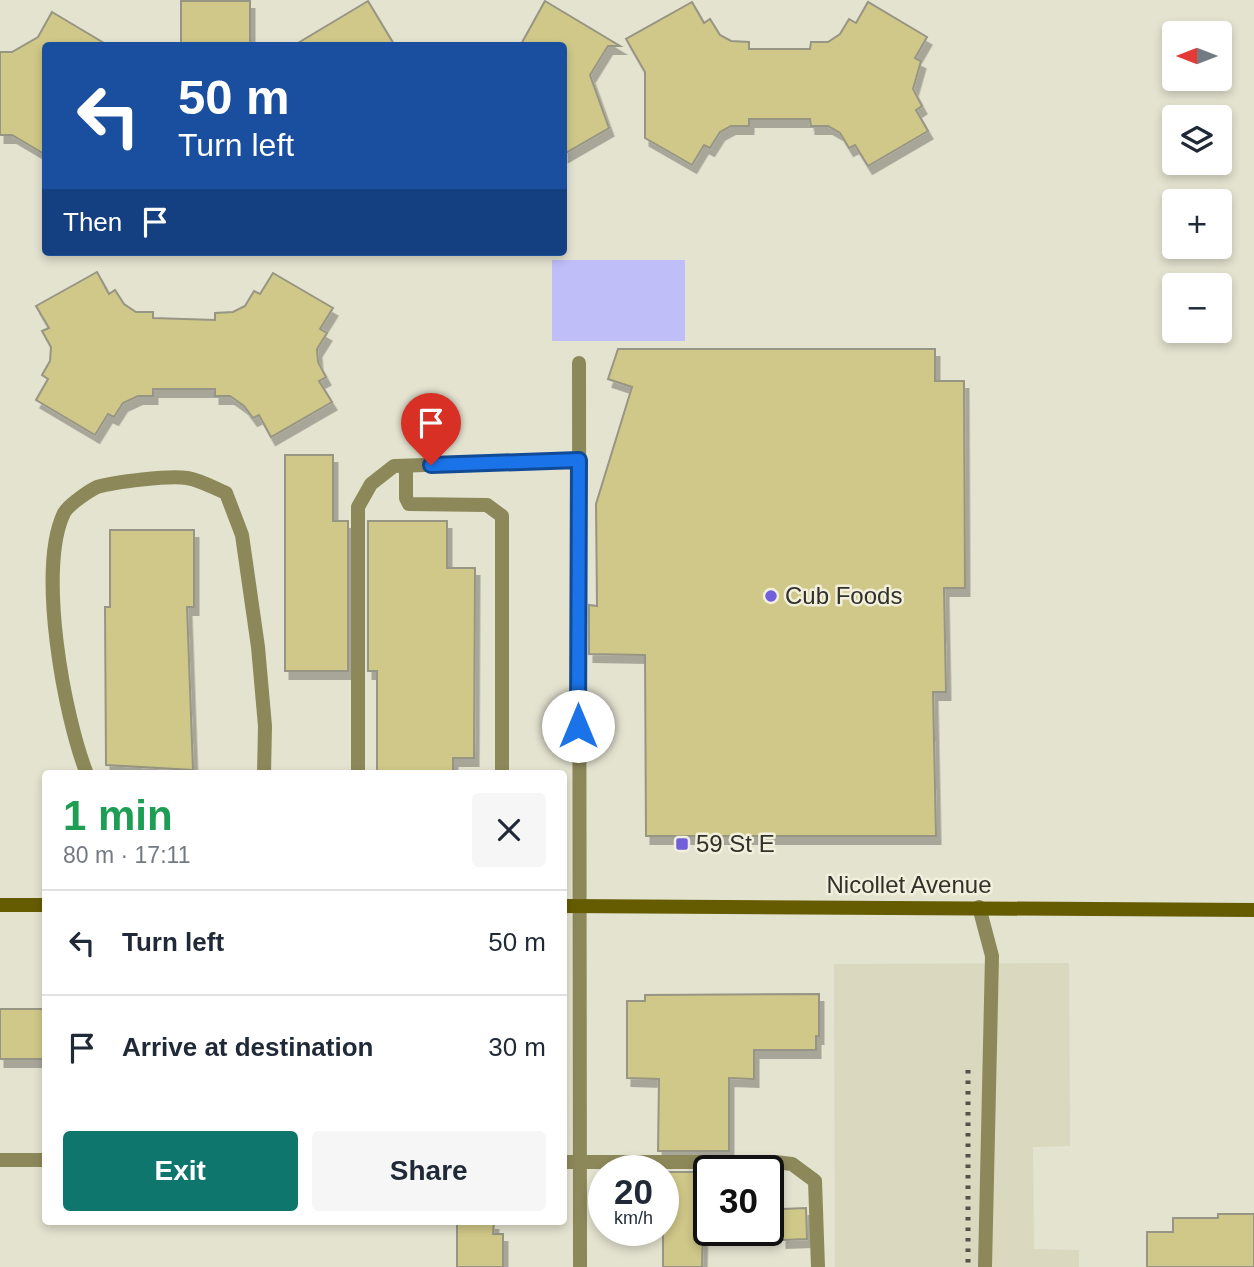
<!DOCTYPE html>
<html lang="en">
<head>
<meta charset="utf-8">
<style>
	:root { --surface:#fff; --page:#f6f6f7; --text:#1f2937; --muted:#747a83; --line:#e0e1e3; --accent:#0f766e }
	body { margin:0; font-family:Arial,sans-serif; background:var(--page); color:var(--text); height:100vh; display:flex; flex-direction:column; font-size:26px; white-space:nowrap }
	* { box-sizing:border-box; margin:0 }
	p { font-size:23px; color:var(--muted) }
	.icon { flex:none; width:38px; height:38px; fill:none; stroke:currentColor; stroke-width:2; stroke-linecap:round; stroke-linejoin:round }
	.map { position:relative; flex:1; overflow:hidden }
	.side { position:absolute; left:42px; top:770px; width:525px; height:455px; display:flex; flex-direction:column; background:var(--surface); border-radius:7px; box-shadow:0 4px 10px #0003 }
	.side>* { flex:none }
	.banner { position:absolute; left:42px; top:42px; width:525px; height:214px; border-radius:7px; box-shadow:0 4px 10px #0003; background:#1a4fa0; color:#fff; overflow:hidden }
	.needle { width:46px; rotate:270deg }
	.tools { position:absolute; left:1162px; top:21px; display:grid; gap:14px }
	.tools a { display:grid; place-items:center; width:70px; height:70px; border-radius:7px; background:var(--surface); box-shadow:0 4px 10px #0003; font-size:35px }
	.speed { position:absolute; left:588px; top:1155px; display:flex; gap:14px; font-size:35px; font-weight:700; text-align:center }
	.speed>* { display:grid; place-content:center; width:91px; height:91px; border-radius:50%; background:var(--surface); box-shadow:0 4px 10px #0003; line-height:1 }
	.speed small { font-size:18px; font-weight:400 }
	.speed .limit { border:4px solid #111; border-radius:10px; background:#fff; color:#111 }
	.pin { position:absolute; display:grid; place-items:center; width:60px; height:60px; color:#fff; margin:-72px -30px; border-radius:50% 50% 50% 0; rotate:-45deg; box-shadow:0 0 7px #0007 }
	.pin .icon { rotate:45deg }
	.me { position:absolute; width:77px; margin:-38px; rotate:0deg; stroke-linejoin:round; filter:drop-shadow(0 0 5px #0008) }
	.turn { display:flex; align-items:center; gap:24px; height:147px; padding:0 21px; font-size:32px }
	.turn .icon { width:91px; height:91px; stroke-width:2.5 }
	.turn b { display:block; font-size:49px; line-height:60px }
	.then { display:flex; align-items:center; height:66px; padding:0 21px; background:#0003; gap:14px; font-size:26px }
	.round { display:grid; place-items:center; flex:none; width:74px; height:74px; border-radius:7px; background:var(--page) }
	.head { display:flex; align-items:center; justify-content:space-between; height:119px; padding:0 21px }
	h1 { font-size:42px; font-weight:700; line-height:52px; color:#1e9e55 }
	.primary-button { display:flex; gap:14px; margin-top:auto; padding:14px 21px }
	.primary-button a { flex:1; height:80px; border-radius:7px; background:var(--accent); color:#fff; font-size:28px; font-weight:700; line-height:80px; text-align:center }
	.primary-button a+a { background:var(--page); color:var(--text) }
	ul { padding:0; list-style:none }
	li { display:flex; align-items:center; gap:21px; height:105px; padding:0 21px; border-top:2px solid var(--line) }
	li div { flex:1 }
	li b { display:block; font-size:26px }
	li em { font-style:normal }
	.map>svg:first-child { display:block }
	.built { fill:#dad8be }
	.green { fill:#bfbef9 }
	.building { fill:#d0c888; stroke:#979584; stroke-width:2; filter:url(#shadow) }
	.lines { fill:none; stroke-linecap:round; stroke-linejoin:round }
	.lane { stroke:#8d885a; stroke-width:14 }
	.street { stroke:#8d885a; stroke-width:14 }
	.secondary { stroke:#655c02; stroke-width:14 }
	.rail { stroke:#535249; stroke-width:5; stroke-dasharray:3.5 7; stroke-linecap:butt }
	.route-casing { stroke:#114b97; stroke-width:18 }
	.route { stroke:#1a73e8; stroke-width:12 }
	.poi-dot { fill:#7160da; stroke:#f2f0dd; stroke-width:2.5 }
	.labels { text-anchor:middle; stroke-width:5; stroke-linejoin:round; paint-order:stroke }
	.poi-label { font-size:24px; fill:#313029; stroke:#f2f0dd; text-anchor:start }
	.street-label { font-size:24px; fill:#313029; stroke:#f2f0dd }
</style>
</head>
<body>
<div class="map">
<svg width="1254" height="1267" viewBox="0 0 1254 1267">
	<defs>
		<filter id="shadow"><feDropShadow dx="4.5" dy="8" stdDeviation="0" flood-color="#0004"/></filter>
	</defs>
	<rect width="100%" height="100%" fill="#e4e3d0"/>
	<polygon class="built" points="1069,963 1070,1146 1033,1147 1034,1249 1079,1250 1079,1267 835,1267 834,964"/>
	<polygon class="green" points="685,260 685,341 552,341 552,260"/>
	<g class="building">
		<rect x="181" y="1" width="69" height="45"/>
		<polygon points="368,1 395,46 293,46"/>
		<polygon points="545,1 620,46 608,46 590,75 609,128 564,154 564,46 520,46"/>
		<polygon points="692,2 704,23 710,19 720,35 731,41 749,42 749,49 810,49 811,42 828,42 840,34 849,19 856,23 868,2 927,37 915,58 921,61 913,89 922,106 916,110 928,131 868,166 855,145 849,148 840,133 828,126 811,126 810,119 749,119 749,126 731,126 720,132 710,148 704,145 692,165 645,138 645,72 626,39"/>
		<polygon points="52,12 109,46 46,46 46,155 12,135 0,135 0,52 12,52 38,37"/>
		<polygon points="97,272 109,294 115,290 124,304 136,312 153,312 153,318 215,320 215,313 233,312 245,306 254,291 260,294 273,273 333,308 320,329 327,333 317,349 318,362 326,377 319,381 332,402 271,437 259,415 253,418 244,406 230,396 215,396 215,389 153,389 153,396 138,396 123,403 114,417 108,414 95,435 36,400 48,379 42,375 50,361 51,347 42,331 49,328 36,306"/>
		<polygon points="618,349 935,349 935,381 964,381 965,588 944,588 946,692 933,692 936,836 646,836 645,655 589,654 589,605 597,606 596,504 632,387 608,379"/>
		<polygon points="285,455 333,455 333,521 348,521 348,671 285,671"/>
		<polygon points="368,521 447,521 447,568 475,568 474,758 453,758 453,774 377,774 377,671 368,671"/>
		<polygon points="110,530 194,530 194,607 187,607 193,770 106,765 105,607 110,607"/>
		<polygon points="819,994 819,1036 816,1036 816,1050 754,1050 754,1079 729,1078 729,1151 658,1151 659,1079 627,1078 627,1001 645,1001 645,995"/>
		<rect x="0" y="1009" width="46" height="50"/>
		<polygon points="663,1172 704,1172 702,1267 663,1267"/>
		<polygon points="806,1208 807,1239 782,1240 782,1209"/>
		<polygon points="1218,1214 1254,1214 1254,1267 1147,1267 1147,1232 1173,1232 1173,1218 1218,1218"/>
		<polygon points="457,1222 494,1222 493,1234 503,1234 503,1267 457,1267"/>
	</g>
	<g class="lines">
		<g class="lane">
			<polyline points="406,466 406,498 409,504 487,505 502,516 502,774"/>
			<path d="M87,774C64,716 37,569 64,513C68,505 89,491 97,487C114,482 170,475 187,478C200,480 214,488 226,493L242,535L258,647L265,726L264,774"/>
			<polyline points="358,774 358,507 371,484 394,466 579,460"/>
			<polyline points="979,907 992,956 985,1267"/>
			<polyline points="0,1160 46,1160"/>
			<polyline points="564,1162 775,1162 792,1164 815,1181 818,1267"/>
		</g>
		<polyline class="street" points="579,363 580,1267"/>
		<g class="secondary">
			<polyline points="0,905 46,905"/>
			<polyline points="564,906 1254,910"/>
		</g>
		<polyline class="rail" points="968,1070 968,1267"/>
	</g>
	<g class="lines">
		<defs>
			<polyline id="route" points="431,465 579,460 578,726"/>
		</defs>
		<use href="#route" class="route-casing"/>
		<use href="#route" class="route"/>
	</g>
	<g class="poi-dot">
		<circle cx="771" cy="596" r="7"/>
		<rect x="675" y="837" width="14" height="14" rx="3.5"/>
	</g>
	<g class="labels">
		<g class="poi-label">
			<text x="785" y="604">Cub Foods</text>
			<text x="696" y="852">59 St E</text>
		</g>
		<g class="street-label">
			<text x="909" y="893">Nicollet Avenue</text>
		</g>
	</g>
</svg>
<div class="tools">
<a><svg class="needle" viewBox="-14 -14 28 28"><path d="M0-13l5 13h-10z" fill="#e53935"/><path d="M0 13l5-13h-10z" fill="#747a83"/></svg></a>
<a><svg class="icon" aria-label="layers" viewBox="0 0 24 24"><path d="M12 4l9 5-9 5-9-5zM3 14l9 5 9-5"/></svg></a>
<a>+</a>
<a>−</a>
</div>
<div class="speed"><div>20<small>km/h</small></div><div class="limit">30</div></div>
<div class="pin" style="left:431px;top:465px;background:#d93025"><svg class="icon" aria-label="arrive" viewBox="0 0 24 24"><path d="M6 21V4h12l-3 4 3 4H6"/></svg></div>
<svg class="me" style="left:578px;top:726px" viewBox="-20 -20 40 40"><circle r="19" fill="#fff"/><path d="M0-13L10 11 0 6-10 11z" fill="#1a73e8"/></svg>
<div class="banner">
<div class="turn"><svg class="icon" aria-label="left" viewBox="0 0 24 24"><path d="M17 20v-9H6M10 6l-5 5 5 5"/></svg><div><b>50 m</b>Turn left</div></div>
<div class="then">Then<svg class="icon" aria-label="arrive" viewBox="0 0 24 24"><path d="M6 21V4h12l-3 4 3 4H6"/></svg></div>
</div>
<section class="side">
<div class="head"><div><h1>1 min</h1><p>80 m · 17:11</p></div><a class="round"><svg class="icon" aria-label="close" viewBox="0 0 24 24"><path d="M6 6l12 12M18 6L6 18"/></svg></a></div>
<ul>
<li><svg class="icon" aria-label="left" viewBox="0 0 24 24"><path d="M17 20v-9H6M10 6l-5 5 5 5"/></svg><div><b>Turn left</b></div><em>50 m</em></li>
<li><svg class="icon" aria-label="arrive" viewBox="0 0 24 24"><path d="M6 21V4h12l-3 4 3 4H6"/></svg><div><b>Arrive at destination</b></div><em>30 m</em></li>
</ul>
<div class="primary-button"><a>Exit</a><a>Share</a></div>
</section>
</div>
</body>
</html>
